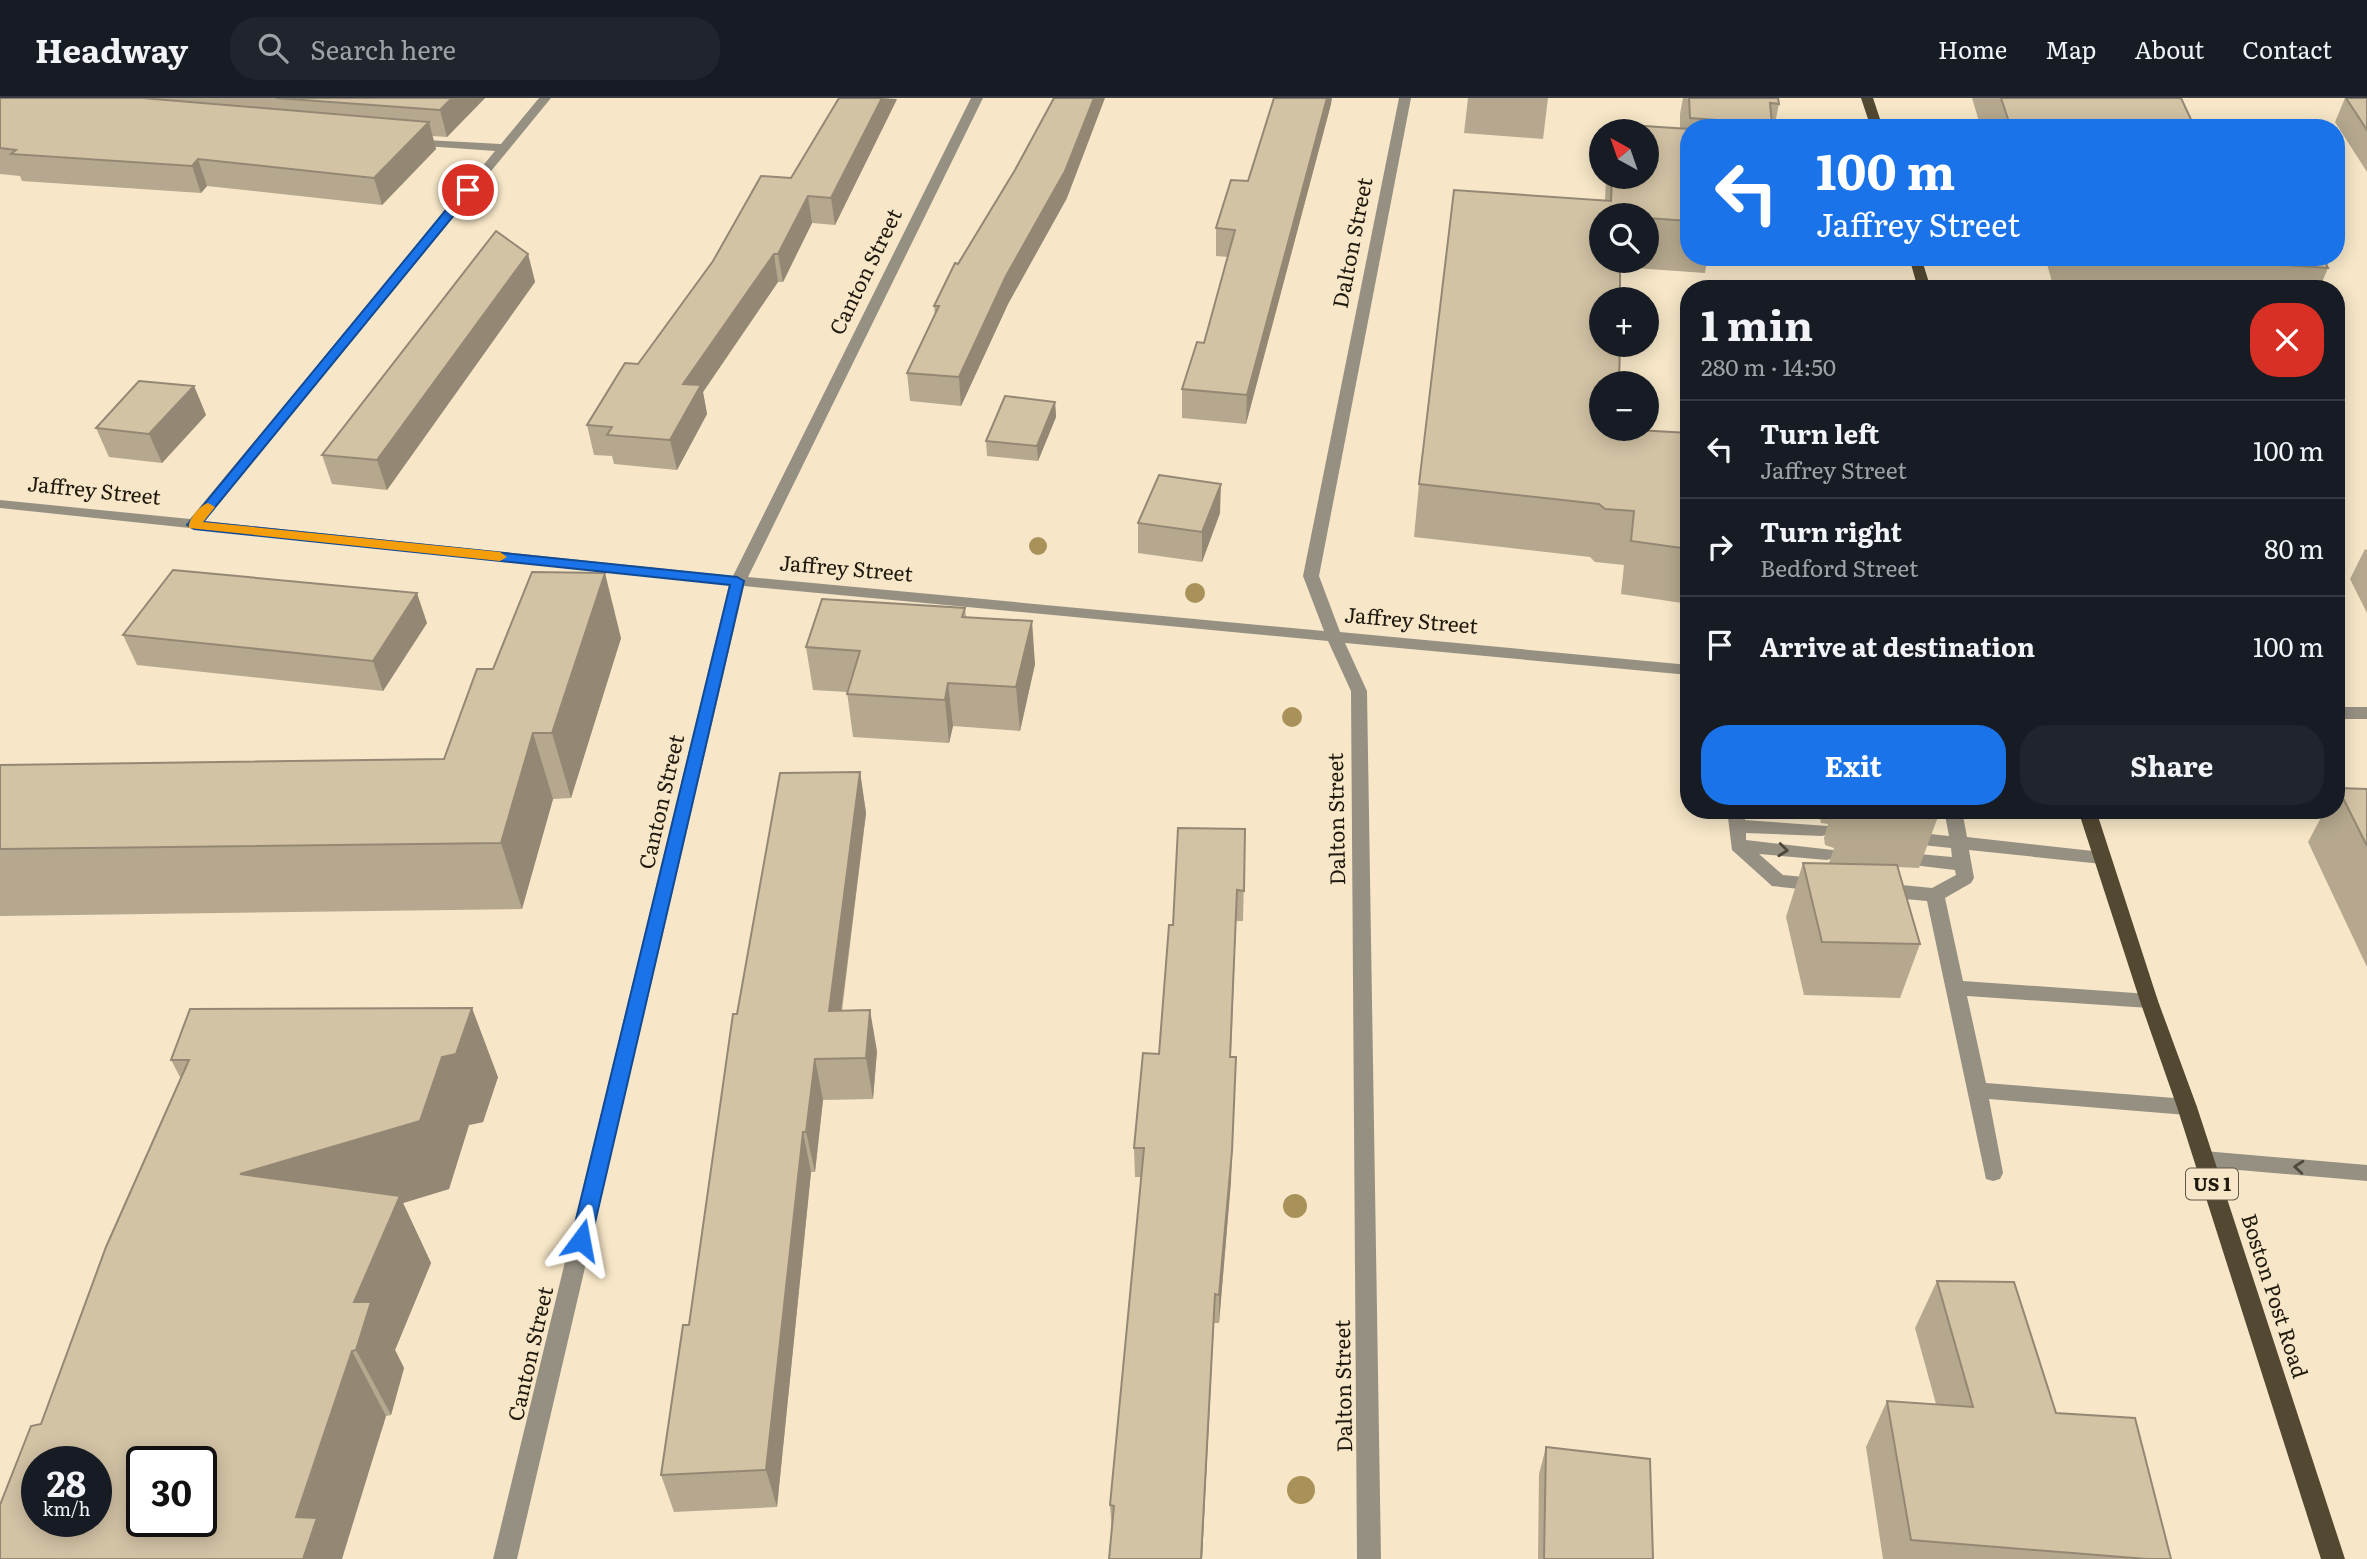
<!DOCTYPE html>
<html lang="en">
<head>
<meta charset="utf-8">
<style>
	:root { --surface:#171b24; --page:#20242c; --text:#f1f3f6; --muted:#9ea1a6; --line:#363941; --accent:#1a73e8 }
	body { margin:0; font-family:Literata,serif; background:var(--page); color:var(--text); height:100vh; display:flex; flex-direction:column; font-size:26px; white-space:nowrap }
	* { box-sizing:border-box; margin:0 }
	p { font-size:23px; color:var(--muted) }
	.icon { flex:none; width:38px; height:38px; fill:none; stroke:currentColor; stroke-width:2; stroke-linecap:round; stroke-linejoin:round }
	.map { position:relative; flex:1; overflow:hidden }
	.panel { position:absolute; left:1680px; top:182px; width:665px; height:539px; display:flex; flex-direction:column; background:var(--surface); border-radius:28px; box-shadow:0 4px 18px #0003 }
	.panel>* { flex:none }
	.banner { position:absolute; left:1680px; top:21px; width:665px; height:147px; border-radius:28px; box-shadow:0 4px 18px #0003; background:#1a73e8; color:#fff; overflow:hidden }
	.needle { width:46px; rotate:320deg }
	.buttons { position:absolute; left:1589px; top:21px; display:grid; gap:14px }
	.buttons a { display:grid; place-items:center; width:70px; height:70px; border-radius:50%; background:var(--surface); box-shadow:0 4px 18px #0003; font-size:35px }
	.speed { position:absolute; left:21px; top:1348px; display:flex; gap:14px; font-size:35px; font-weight:700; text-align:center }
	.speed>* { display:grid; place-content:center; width:91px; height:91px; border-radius:50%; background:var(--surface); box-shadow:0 4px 18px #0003; line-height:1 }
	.speed small { font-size:18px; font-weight:400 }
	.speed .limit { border:4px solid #111; border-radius:10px; background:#fff; color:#111 }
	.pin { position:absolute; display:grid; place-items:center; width:60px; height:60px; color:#fff; margin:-30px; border:4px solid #fff; border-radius:50%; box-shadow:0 2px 7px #0007 }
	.me { position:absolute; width:77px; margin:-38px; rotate:13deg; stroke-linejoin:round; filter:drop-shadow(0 0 5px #0008) }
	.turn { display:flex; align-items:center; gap:24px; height:147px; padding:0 21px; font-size:32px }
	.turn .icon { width:91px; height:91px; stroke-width:2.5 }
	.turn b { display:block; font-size:49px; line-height:60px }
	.round { display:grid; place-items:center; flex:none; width:74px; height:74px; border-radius:28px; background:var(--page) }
	.summary { display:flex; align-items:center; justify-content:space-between; height:119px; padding:0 21px }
	h1 { font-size:42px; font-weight:700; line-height:52px }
	.action { display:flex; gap:14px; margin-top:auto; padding:14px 21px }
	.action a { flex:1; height:80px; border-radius:28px; background:var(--accent); color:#fff; font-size:28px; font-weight:700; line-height:80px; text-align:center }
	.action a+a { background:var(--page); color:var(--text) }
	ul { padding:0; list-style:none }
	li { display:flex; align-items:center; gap:21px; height:98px; padding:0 21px; border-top:2px solid var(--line) }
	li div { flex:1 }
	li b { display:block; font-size:26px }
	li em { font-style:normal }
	header { display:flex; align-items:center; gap:42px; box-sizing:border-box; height:98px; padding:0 35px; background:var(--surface); border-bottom:2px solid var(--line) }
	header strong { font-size:33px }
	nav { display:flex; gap:38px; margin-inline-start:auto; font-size:24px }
	.search { width:490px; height:63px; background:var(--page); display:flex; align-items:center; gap:18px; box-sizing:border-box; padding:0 24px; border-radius:28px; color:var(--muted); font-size:26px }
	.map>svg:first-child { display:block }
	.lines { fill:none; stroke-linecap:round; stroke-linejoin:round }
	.service { fill:#969083; fill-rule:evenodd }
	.minor { fill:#969083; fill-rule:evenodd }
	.primary { fill:#534832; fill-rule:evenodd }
	.tree { fill:#a9925a }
	.wall { fill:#b5a88e; fill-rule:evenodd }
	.shaded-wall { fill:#948874 }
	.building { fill:#d3c3a5; stroke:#948874; stroke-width:2; fill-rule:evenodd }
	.oneway { stroke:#4f493d }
	.route { fill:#1a73e8; stroke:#114b97; stroke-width:2 }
	.slow { fill:#f59e0b }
	.labels { text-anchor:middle; stroke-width:5; stroke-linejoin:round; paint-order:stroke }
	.shield { fill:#f7e7c8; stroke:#605746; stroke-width:2 }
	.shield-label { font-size:19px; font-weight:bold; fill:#1f190e }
	.street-label { font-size:21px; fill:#1f190e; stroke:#f7e7c8 }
</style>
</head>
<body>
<header>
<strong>Headway</strong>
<div class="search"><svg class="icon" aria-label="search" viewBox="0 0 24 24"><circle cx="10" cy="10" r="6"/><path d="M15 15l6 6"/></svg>Search here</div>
<nav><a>Home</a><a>Map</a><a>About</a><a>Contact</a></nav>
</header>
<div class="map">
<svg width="2367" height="1461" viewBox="0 0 2367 1461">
	<rect width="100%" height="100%" fill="#f7e7c8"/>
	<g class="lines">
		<g class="service">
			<polygon points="1727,712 1745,712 1745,722 1828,728 1831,732 1828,736 1822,738 1746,735 1746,742 1833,752 1836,756 1833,760 1827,762 1759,756 1783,777 1825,781 1828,786 1825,791 1819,793 1772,788 1732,752"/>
			<polygon points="1944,712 1962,712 1967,739 2102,754 2108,755 2111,760 2108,765 2102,766 1969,752 1974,780 1971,785 1945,800 1963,883 2149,896 2156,898 2158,903 2156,908 2149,910 1967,898 1986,985 2187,1001 2194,1003 2197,1009 2194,1015 2187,1017 1989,1001 2003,1075 2000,1081 1993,1083 1986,1081 1927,803 1882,799 1876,797 1873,792 1876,787 1882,785 1932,790 1956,777 1955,772 1913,767 1910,762 1913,757 1919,756 1952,759 1951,750 1912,746 1906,744 1903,740 1906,736 1912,734 1949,738"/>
			<polygon points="2204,1053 2367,1067 2367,1083 2204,1069 2197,1067 2194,1061 2197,1055"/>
		</g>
		<g class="minor">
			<polygon points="539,0 551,0 204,423 733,478 971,0 983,0 748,479 1324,533 1303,478 1399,0 1411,0 1319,478 1340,534 1689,567 1689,577 1345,545 1367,593 1381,1461 1357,1461 1351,593 1328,543 744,488 517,1461 493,1461 729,487 0,410 0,402 190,421 495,53 411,47 405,43 407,41 501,46"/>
			<rect x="2336" y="609" width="31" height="12"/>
		</g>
		<g class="primary">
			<polygon points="1861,0 1873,0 1883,30 1871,30"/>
			<polygon points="1909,159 1921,159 1931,191 1918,191"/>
			<polygon points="2078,712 2096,712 2158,903 2197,1009 2345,1461 2321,1461 2177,1009 2140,903"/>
		</g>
	</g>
	<g class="tree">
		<circle cx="1038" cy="448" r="9"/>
		<circle cx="1195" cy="495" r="10"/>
		<circle cx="1292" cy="619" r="10"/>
		<circle cx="1295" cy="1108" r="12"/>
		<circle cx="1301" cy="1392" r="14"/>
	</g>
	<g class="wall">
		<polygon points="0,0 485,0 447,39 432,38 436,51 382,107 207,88 201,95 22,83 20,78 0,76"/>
		<polygon points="1468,0 1548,0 1543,41 1464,35"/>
		<path d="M1683,0H1778L1779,6L1774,30H1689V159H1708L1705,175L1620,169L1601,331L1689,335V506L1621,496L1624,467L1595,464L1590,459L1414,439L1419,386L1605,103L1606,79H1647V33H1613L1614,26L1680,31V16ZM1601,117H1647V163H1601Z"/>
		<polygon points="1972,0 2181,0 2195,30 1981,30"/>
		<polygon points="2345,0 2367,0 2367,74 2335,24"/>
		<polygon points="897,1 835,127 812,125 783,184 778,184 703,294 707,316 677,372 614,366 612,358 594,357 587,327 638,266 713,163 791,80"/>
		<polygon points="1331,6 1246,326 1182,320 1182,291 1204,245 1228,159 1216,158 1216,130 1248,83"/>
		<polygon points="1067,100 1008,206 961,308 910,303 907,275 935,218 934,208 958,166"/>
		<polygon points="528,156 535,184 387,392 332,386 322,357"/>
		<polygon points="2045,159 2323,159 2328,170 2319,191 2054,191"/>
		<polygon points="194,288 206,317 162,365 109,359 96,330"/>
		<polygon points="1055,304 1056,319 1038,363 987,358 986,343"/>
		<polygon points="1220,415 1202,464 1138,455 1138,425"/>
		<polygon points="2365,451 2367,452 2367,515 2350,481"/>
		<polygon points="965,510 966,519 1035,566 1020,633 953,628 949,645 853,639 847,594 813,592 806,549"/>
		<polygon points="427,525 383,593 137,567 123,537"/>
		<polygon points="621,540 571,700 553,701 522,811 0,818 0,667 444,661 493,571"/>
		<polygon points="860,674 866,715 842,913 877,953 873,1001 823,1002 815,1074 811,1074 777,1409 674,1414 661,1377 689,1227 737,916"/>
		<polygon points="2338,690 2367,691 2367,869 2308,744 2325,712 2336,712 2336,692"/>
		<polygon points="1818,712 1930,712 1932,715 1939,716 1919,770 1898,769 1920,846 1900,900 1804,897 1786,819 1803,765 1829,765 1834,750 1825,747 1824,740 1828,726 1821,725"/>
		<polygon points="1245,731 1243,823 1236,823 1231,959 1231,1083 1219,1225 1214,1225 1202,1461 1109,1461 1112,1434 1110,1407 1142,1079 1135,1079 1134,1050 1159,956 1173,827"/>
		<polygon points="190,911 498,979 483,1024 469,1027 449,1091 403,1105 431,1165 395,1252 404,1270 391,1317 386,1318 341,1460 41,1326 181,981 171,962"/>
		<polygon points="1937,1183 2056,1315 2171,1461 1883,1461 1866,1349 1887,1303 1936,1306 1915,1230"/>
		<polygon points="1546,1349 1653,1461 1538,1461 1539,1376"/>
	</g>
	<g class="shaded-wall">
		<polygon points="452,0 485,0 447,39 440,12"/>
		<polygon points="882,0 897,1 835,127 831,100"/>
		<polygon points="1094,0 1105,0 1067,100 1008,206 961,308 959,279 1006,178"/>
		<polygon points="1327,0 1332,0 1331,6 1246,326 1247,297"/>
		<polygon points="429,24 436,51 382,107 374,80"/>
		<polygon points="198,61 207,88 201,95 192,68"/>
		<polygon points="808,98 812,125 783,184 778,156"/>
		<polygon points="528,156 535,184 387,392 377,362"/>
		<polygon points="774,156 778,184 703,294 707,316 677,372 670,342 683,286"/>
		<polygon points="194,288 206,317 162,365 149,336"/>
		<polygon points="1055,304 1056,319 1038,363 1037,348"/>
		<polygon points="1221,386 1220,415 1202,464 1202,434"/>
		<polygon points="605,475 621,540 571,700 552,635"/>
		<polygon points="417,495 427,525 383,593 373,563"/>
		<polygon points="1032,523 1035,566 1020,633 1016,589"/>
		<polygon points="948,585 953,628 949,645 945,602"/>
		<polygon points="533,635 553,701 522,811 501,745"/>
		<polygon points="860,674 866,715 836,954 829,913"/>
		<polygon points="472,910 498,979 483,1024 469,1027 449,1091 403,1105 431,1165 395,1252 404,1270 391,1317 356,1252 240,1076"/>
		<polygon points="870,912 877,953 873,1001 866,960"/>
		<polygon points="1236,959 1231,1083 1219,1225 1219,1197"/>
		<polygon points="815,961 823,1002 815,1074 806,1034"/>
		<polygon points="803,1034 811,1074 777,1409 766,1372"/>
		<polygon points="1215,1196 1202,1461 1201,1461"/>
		<polygon points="352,1253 386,1318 342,1461 303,1461 296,1419"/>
	</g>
	<g class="building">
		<polygon points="0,0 142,0 429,24 374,80 198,61 192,68 11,56 16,52 0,50"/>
		<polygon points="276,0 452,0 440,12"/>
		<polygon points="839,0 882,0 831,100 808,98 778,156 774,156 683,286 701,287 670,342 607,337 612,329 587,327 625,265 638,266 713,163 761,78 791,80"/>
		<polygon points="1054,0 1094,0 1065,73 1006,178 959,279 907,275 939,208 934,208 955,165 958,166 1015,72"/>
		<polygon points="1274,0 1327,0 1247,297 1182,291 1197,244 1204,245 1235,132 1216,130 1231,82 1248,83"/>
		<polygon points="1689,0 1778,0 1779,6 1770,5 1772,26 1690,20"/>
		<polygon points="2001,0 2181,0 2195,30 2011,30"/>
		<polygon points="2346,0 2367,0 2367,32"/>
		<polygon points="1614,26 1689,31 1689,123 1647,120 1647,117 1601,117 1601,163 1620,163 1620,201 1601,201 1601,247 1620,247 1619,285 1601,285 1601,331 1619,331 1689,335 1689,451 1631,443 1634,413 1605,411 1599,406 1419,386 1454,92 1611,103 1612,79 1647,79 1647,33 1614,33"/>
		<polygon points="496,133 528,156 377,362 322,357"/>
		<polygon points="2174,159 2323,159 2328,170"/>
		<polygon points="139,283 194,288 149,336 96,330"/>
		<polygon points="1005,298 1055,304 1037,348 986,343"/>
		<polygon points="1159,377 1221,386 1202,434 1138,425"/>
		<polygon points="173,472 417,495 373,563 123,537"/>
		<polygon points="532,474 605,475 552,635 533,635 501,745 0,751 0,667 444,661 477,571 493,571"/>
		<polygon points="822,501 965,510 962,519 1032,523 1016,589 948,585 945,602 847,596 860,553 806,549"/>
		<polygon points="860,674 829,913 870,912 866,960 815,961 806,1034 803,1034 766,1372 661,1377 683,1227 689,1227 733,916 737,916 780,675"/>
		<polygon points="2338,690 2367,691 2367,748"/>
		<polygon points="1848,712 1929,712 1932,715 1939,716"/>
		<polygon points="1178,730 1245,731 1244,793 1237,792 1230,959 1236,959 1232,1053 1219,1197 1215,1196 1201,1461 1109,1461 1114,1408 1110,1407 1144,1050 1134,1050 1143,955 1159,956 1169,827 1173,827"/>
		<polygon points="1803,765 1897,767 1920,846 1822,844"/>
		<path d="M472,910L456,956L442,959L420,1023L240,1076L400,1098L354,1204H371L356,1252L352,1253L296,1419L317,1420L303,1461H0V1407L31,1328L41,1326L106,1149L189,962H171L190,911ZM37,1363H96V1423H37ZM142,1363H201V1423H142Z"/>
		<polygon points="1937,1183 2014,1184 2056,1315 2135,1320 2171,1461 2147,1461 1911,1442 1887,1303 1973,1309"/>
		<polygon points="1546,1349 1650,1361 1653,1461 1544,1461"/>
	</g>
	<defs><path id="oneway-chevron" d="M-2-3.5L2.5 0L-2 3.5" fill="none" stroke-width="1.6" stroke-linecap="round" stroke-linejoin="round" transform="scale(1.75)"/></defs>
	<g class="oneway">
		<use href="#oneway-chevron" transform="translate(1783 752) rotate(6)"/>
		<use href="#oneway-chevron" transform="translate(2299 1069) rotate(-175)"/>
	</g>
	<polygon class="route" points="468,89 473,92 472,95 203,424 737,479 744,483 591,1142 588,1148 581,1150 574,1148 571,1142 730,487 194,431 187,427 464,90"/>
	<path class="slow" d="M208,405L215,409L203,424L500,454L507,459L500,463L189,430C187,423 200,407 208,405Z"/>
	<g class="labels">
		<rect class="shield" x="2186" y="1070.5" width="52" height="31" rx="5"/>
		<g class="shield-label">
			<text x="2212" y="1093">US 1</text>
		</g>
		<g class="street-label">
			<text transform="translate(1353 145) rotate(-79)" y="7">Dalton Street</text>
			<text transform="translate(866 174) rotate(-64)" y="7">Canton Street</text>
			<text transform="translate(94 393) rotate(6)" y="7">Jaffrey Street</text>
			<text transform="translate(846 471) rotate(5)" y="7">Jaffrey Street</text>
			<text transform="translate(1411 523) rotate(5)" y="7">Jaffrey Street</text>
			<text transform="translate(662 704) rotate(-77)" y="7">Canton Street</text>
			<text transform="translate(1337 721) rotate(-91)" y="7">Dalton Street</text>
			<text transform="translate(2274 1198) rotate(72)" y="7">Boston Post Road</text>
			<text transform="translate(531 1256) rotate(-77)" y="7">Canton Street</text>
			<text transform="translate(1344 1288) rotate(-91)" y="7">Dalton Street</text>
		</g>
	</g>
</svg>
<div class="buttons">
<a><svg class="needle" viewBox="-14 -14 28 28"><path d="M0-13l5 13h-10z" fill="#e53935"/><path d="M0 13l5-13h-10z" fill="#9ea1a6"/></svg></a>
<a><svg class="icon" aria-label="search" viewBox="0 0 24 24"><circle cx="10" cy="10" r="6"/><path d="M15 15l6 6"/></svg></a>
<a>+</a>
<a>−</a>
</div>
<div class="speed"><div>28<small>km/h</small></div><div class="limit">30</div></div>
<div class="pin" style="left:468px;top:92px;background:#d93025"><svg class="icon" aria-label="arrive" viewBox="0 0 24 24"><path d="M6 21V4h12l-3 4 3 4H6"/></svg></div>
<svg class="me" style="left:581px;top:1142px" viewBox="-20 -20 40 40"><path d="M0-17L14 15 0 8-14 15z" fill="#1a73e8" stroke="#fff" stroke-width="4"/></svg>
<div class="banner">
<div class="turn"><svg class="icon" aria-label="left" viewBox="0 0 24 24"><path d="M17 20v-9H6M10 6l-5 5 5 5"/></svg><div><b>100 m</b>Jaffrey Street</div></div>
</div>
<section class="panel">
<div class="summary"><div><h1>1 min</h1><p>280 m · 14:50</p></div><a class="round" style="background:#d93025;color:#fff"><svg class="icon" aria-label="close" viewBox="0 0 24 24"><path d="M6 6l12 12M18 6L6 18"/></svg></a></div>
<ul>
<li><svg class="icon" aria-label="left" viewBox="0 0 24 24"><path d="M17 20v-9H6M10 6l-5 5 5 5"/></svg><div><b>Turn left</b><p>Jaffrey Street</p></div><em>100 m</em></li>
<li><svg class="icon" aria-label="right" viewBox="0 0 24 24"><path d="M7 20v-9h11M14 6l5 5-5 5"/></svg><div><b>Turn right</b><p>Bedford Street</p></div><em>80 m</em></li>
<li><svg class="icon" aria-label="arrive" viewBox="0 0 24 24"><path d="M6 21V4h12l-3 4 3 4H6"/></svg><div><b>Arrive at destination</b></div><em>100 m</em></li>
</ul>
<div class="action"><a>Exit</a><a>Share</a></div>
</section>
</div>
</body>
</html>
